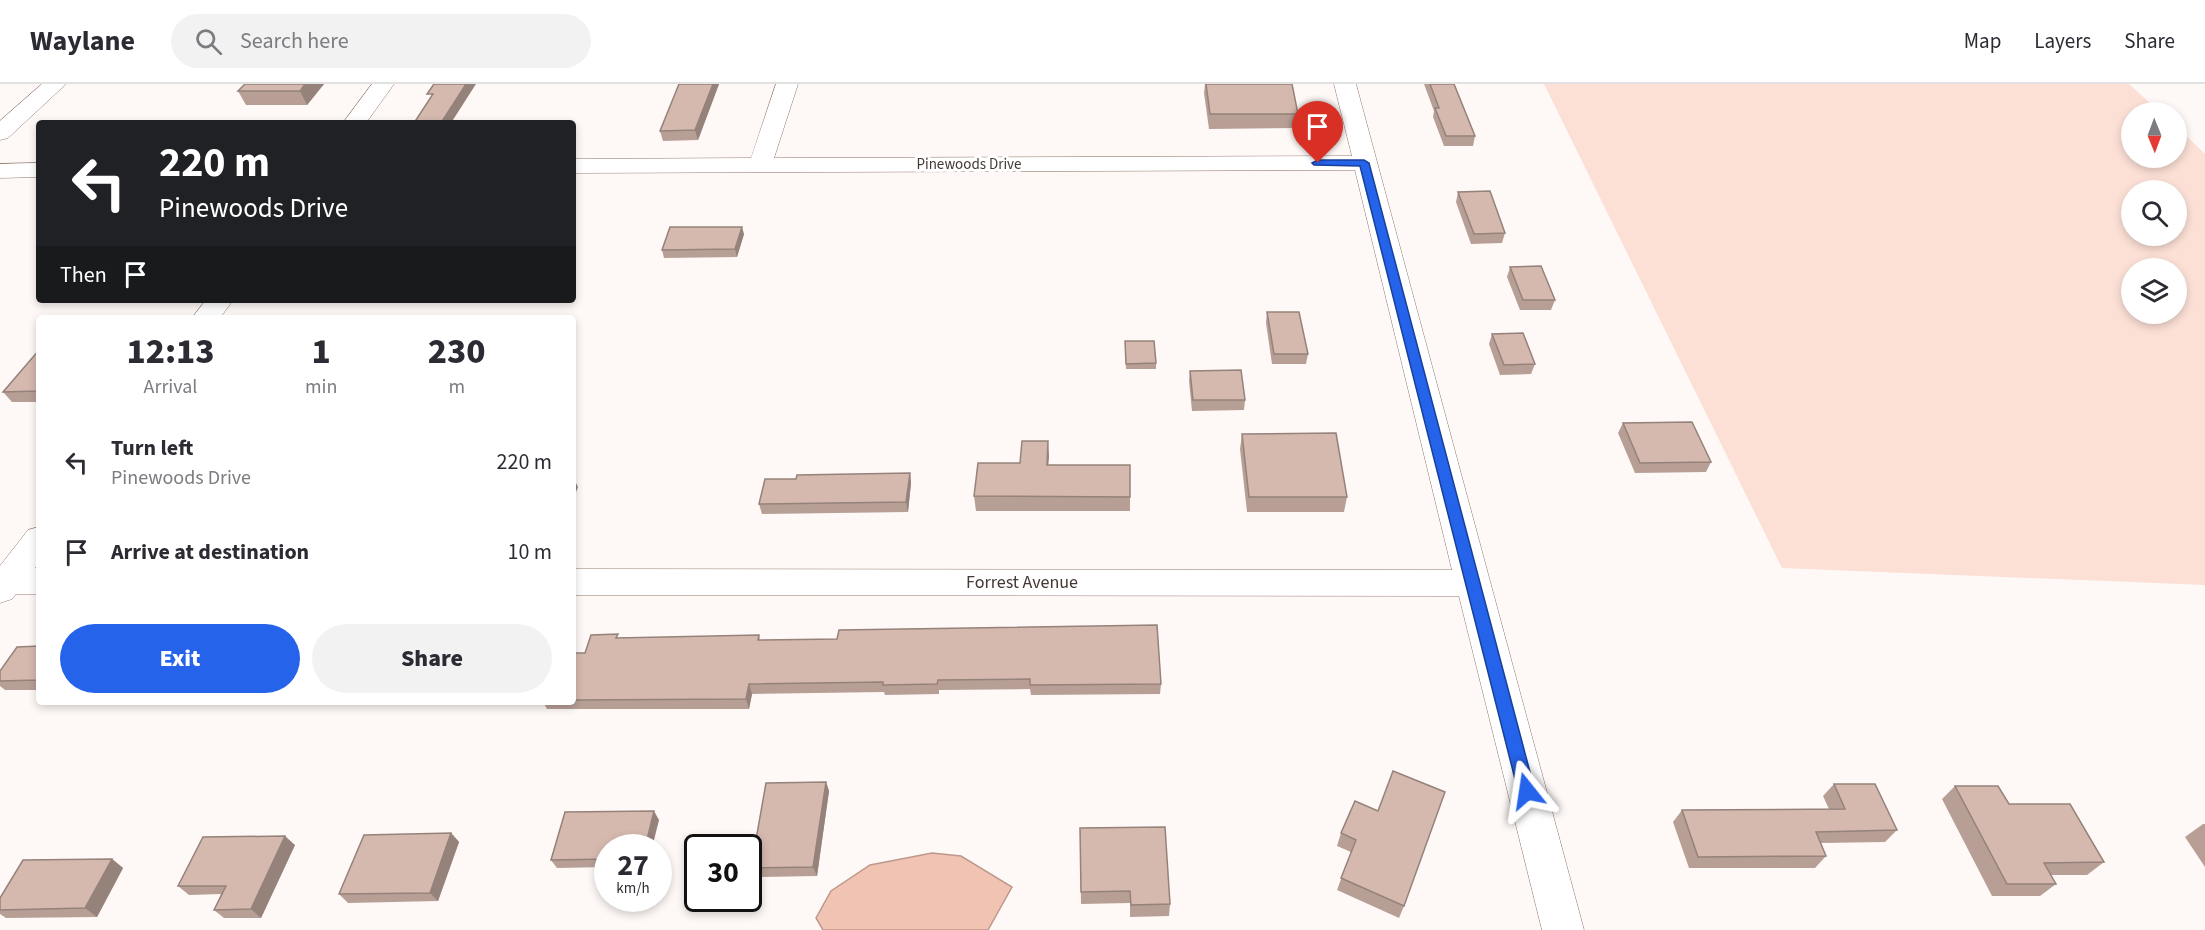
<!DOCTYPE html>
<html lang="en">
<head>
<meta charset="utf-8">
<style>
	:root { --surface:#fff; --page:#f2f2f3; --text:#2b2b33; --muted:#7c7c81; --line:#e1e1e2; --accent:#2563eb }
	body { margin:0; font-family:"Source Sans 3",sans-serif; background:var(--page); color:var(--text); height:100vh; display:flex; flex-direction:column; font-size:22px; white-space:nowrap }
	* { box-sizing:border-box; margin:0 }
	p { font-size:20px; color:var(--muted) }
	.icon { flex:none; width:33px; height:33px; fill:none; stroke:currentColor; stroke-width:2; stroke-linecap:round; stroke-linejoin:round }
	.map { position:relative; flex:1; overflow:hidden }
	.drawer { position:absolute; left:36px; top:231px; width:540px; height:390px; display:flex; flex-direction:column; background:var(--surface); border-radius:6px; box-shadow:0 3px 9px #0003 }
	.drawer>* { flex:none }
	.hud { position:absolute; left:36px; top:36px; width:540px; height:183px; border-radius:6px; box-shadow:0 3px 9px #0003; background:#202124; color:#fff; overflow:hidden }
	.needle { width:39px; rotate:179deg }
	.buttons { position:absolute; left:2121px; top:18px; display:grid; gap:12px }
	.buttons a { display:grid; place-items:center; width:66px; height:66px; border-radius:50%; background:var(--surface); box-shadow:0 3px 9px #0003; font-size:30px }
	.speed { position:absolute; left:594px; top:750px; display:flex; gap:12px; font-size:30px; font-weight:700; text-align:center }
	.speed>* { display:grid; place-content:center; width:78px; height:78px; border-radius:50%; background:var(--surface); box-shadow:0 3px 9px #0003; line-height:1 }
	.speed small { font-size:15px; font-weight:400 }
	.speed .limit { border:3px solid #111; border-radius:9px; background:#fff; color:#111 }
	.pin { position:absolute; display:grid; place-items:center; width:51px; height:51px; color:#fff; margin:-62px -26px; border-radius:50% 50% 50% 0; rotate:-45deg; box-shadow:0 0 6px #0007 }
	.pin .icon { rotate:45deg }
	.me { position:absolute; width:66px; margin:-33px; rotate:345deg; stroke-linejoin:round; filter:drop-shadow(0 0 4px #0008) }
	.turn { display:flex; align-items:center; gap:21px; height:126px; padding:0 24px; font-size:27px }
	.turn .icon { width:78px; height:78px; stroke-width:2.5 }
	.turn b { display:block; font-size:42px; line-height:51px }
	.then { display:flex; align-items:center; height:57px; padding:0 24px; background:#0003; gap:12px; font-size:22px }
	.eta { display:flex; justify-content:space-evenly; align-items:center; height:102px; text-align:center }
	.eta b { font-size:36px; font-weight:800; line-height:42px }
	.button { display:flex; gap:12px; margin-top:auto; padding:12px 24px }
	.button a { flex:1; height:69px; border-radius:36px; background:var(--accent); color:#fff; font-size:24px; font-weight:800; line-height:69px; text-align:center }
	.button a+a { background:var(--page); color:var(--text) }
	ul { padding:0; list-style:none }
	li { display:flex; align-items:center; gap:18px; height:90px; padding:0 24px }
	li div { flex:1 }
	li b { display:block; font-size:22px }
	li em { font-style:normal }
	header { display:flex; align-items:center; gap:36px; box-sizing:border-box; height:84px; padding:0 30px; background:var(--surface); border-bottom:2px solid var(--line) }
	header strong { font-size:28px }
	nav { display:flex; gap:33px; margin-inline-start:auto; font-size:21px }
	.search { width:420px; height:54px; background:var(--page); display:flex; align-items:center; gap:15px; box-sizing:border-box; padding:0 21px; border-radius:33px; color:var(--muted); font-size:22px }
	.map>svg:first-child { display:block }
	.green { fill:#fce0d6; fill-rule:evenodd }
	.water { fill:#f1c3b2; stroke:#bd998c; stroke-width:1.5 }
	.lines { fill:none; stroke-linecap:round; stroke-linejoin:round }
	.minor-casing { stroke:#92786e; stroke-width:1 }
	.minor { fill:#fff; fill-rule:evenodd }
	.wall { fill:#b79f96 }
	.shaded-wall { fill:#95827a }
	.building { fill:#d5b9af; stroke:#95827a; stroke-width:1.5 }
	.route { fill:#2563eb; stroke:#184099; stroke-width:1.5 }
	.labels { text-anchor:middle; stroke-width:6; stroke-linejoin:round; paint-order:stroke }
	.far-street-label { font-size:15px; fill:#433833; stroke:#fff }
	.street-label { font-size:18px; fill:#433833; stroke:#fff }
</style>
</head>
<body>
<header>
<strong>Waylane</strong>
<div class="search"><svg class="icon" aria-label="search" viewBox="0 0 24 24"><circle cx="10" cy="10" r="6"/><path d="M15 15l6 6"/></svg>Search here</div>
<nav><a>Map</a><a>Layers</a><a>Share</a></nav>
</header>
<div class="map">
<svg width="2205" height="846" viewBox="0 0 2205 846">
	<rect width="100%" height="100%" fill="#fef8f6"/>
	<path class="green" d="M1544,0H2129L2160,28H2132V74H2176L2177,43L2205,70V501L1782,484ZM2132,106H2176V152H2132ZM2132,184H2176V230H2132Z"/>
	<polygon class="water" points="932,769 961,772 1012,803 988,846 823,846 816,834 831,807 870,781"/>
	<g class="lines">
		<defs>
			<g id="minor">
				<polygon points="42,0 66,0 8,54 0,56 0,37"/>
				<polygon points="372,0 394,0 366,39 343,39"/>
				<polygon points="776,0 798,0 774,74 1352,72 1334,0 1356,0 1584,846 1542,846 1459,512 573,511 573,485 1452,486 1355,86 573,89 573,75 751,74"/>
				<polygon points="39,79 39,93 0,94 0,80"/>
				<polygon points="206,216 233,216 220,234 192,234"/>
				<polygon points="39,443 39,479 35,484 39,484 39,510 16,510 12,515 0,519 0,482 28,446"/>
			</g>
		</defs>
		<use href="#minor" class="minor-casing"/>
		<use href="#minor" class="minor"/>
	</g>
	<g class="wall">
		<polygon points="245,0 324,0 307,21 246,21 238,7"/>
		<polygon points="719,0 698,56 663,57 660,47"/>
		<polygon points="1205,0 1292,0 1298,30 1297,44 1209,45 1204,9"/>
		<polygon points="1424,0 1454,0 1475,52 1473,62 1444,62 1433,33 1434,27"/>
		<polygon points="1458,108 1505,149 1502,159 1471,160 1456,118"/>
		<polygon points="744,150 737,173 664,174 662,166"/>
		<polygon points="1510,183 1555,216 1551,226 1520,226 1507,193"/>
		<polygon points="1267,228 1308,270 1306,280 1272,280 1266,239"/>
		<polygon points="1492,250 1535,280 1531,290 1500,291 1489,260"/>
		<polygon points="1125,257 1156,279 1156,285 1126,285"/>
		<polygon points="39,266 39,318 12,318 3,308"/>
		<polygon points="1190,287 1245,316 1244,326 1192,327 1189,297"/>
		<polygon points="1623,339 1711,378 1706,388 1635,389 1618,349"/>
		<polygon points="1242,350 1347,413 1344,428 1247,428 1240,365"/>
		<polygon points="1049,372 1048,381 1130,413 1130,427 976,427 974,412 1020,379"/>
		<polygon points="910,389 911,399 908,428 762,430 759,420 796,395"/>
		<polygon points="759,551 760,556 1161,600 1160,610 1031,611 1030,605 939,606 939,610 885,611 884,608 752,610 749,625 547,625 543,618 573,618 573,569 585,569 619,554"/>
		<polygon points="39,562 39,606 5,606 0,602 0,587"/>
		<polygon points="826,698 829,707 817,792 755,793 751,784"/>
		<polygon points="1834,700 1897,746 1885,758 1821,759 1826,772 1815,784 1689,784 1673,738 1682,726 1829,725 1823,712"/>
		<polygon points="1955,702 2009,720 2104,778 2087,791 2051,791 2056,800 2040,812 1992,812 1942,715"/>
		<polygon points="1355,717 1404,822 1399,834 1337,806 1351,768 1337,762 1341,749"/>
		<polygon points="659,736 608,764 608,783 557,784 551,776"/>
		<polygon points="2203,740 2205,740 2205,783 2185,753"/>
		<polygon points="1080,744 1170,820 1169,832 1130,833 1130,819 1081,820"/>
		<polygon points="451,749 459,758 438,817 348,819 339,810"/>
		<polygon points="295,761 261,834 224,834 214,826 221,810 189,811 178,802"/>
		<polygon points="112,775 123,784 97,833 6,834 0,830 0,814"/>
	</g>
	<g class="shaded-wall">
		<polygon points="305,0 324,0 307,21 300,7"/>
		<polygon points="466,0 476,0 451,39 441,39"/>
		<polygon points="713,0 719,0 698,56 695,46"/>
		<polygon points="742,143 744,150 737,173 735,165"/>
		<polygon points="1048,357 1049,372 1047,395 1047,381"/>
		<polygon points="910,389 911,399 908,428 906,418"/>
		<polygon points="573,393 578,403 573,416"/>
		<polygon points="749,600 752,610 749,625 746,615"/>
		<polygon points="826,698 829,707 817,792 813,783"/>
		<polygon points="654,727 659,736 652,764 645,764"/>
		<polygon points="451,749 459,758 438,817 430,809"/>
		<polygon points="285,752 295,761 261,834 251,825"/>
		<polygon points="112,775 123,784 97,833 85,824"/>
	</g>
	<g class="building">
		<polygon points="245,0 305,0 300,7 238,7"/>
		<polygon points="434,0 466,0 441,39 414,39 433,10 427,10"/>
		<polygon points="679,0 713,0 695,46 660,47"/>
		<polygon points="1206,0 1292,0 1298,30 1210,30"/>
		<polygon points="1430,0 1454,0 1475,52 1446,52 1435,24 1439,24"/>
		<polygon points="1490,107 1505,149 1474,150 1458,108"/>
		<polygon points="670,143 742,143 735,165 662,166"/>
		<polygon points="1541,182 1555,216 1523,216 1510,183"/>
		<polygon points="1267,228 1299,228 1308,270 1274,270"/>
		<polygon points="1523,249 1535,280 1504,281 1492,250"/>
		<polygon points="1125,257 1154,257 1156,279 1126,280"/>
		<polygon points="39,266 38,307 3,308"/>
		<polygon points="1241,286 1245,316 1193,316 1190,287"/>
		<polygon points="1692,338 1711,378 1640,379 1623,339"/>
		<polygon points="1336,349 1347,413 1249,413 1242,350"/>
		<polygon points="1022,357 1048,357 1047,381 1130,381 1130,413 974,412 978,379 1020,379"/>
		<polygon points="910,389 906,418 759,420 765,395 796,395 797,391"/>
		<polygon points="1157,541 1161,600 1030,601 1030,595 938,596 937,600 883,601 883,598 749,600 746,615 573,616 573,569 585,569 591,551 618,550 616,554 759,551 758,556 837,555 839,546"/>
		<polygon points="39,562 39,596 0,597 0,587 17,563"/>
		<polygon points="1393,687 1445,708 1404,822 1341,794 1356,756 1341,749 1355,717 1378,727"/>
		<polygon points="826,698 813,783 751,784 766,699"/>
		<polygon points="1834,700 1875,700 1897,746 1816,748 1826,772 1698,773 1682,726 1845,725"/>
		<polygon points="1955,702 1998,702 2009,720 2070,720 2104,778 2044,779 2056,800 2007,800"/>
		<polygon points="654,727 645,764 608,764 608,775 551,776 565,728"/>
		<polygon points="1165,743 1170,820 1131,821 1130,807 1081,808 1080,744"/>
		<polygon points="451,749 430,809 339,810 364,751"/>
		<polygon points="285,752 251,825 214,826 226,802 178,802 203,753"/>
		<polygon points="112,775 85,824 0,826 0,814 23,776"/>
	</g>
	<polygon class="route" points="1318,76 1364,76 1369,79 1535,707 1533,712 1527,714 1521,712 1518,707 1360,82 1314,81 1312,79"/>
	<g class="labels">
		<g class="far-street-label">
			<text x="969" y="85">Pinewoods Drive</text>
		</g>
		<g class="street-label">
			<text x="1022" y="504">Forrest Avenue</text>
		</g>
	</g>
</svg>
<div class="buttons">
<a><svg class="needle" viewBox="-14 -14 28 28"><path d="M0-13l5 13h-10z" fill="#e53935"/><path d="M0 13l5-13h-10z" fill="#7c7c81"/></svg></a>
<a><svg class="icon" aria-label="search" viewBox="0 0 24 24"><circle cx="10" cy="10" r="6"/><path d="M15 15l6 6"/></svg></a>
<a><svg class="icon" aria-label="layers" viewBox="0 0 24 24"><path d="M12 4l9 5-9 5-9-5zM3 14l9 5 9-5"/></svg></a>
</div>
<div class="speed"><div>27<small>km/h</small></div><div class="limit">30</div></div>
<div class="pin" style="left:1318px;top:79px;background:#d93025"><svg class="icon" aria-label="arrive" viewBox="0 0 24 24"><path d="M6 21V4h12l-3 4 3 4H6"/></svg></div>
<svg class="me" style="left:1527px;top:707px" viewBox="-20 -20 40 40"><path d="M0-17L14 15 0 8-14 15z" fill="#2563eb" stroke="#fff" stroke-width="4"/></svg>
<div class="hud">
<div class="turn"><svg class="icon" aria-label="left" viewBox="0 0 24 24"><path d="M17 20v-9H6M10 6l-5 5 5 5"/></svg><div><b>220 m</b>Pinewoods Drive</div></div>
<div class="then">Then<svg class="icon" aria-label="arrive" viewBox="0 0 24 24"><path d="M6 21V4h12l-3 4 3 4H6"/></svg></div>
</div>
<section class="drawer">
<div class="eta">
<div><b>12:13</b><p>Arrival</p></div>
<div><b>1</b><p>min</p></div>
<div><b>230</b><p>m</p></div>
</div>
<ul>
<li><svg class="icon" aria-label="left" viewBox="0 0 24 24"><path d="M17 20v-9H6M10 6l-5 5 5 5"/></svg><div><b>Turn left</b><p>Pinewoods Drive</p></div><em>220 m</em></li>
<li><svg class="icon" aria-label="arrive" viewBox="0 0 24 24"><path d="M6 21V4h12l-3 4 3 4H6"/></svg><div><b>Arrive at destination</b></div><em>10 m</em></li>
</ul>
<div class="button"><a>Exit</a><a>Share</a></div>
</section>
</div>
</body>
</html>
